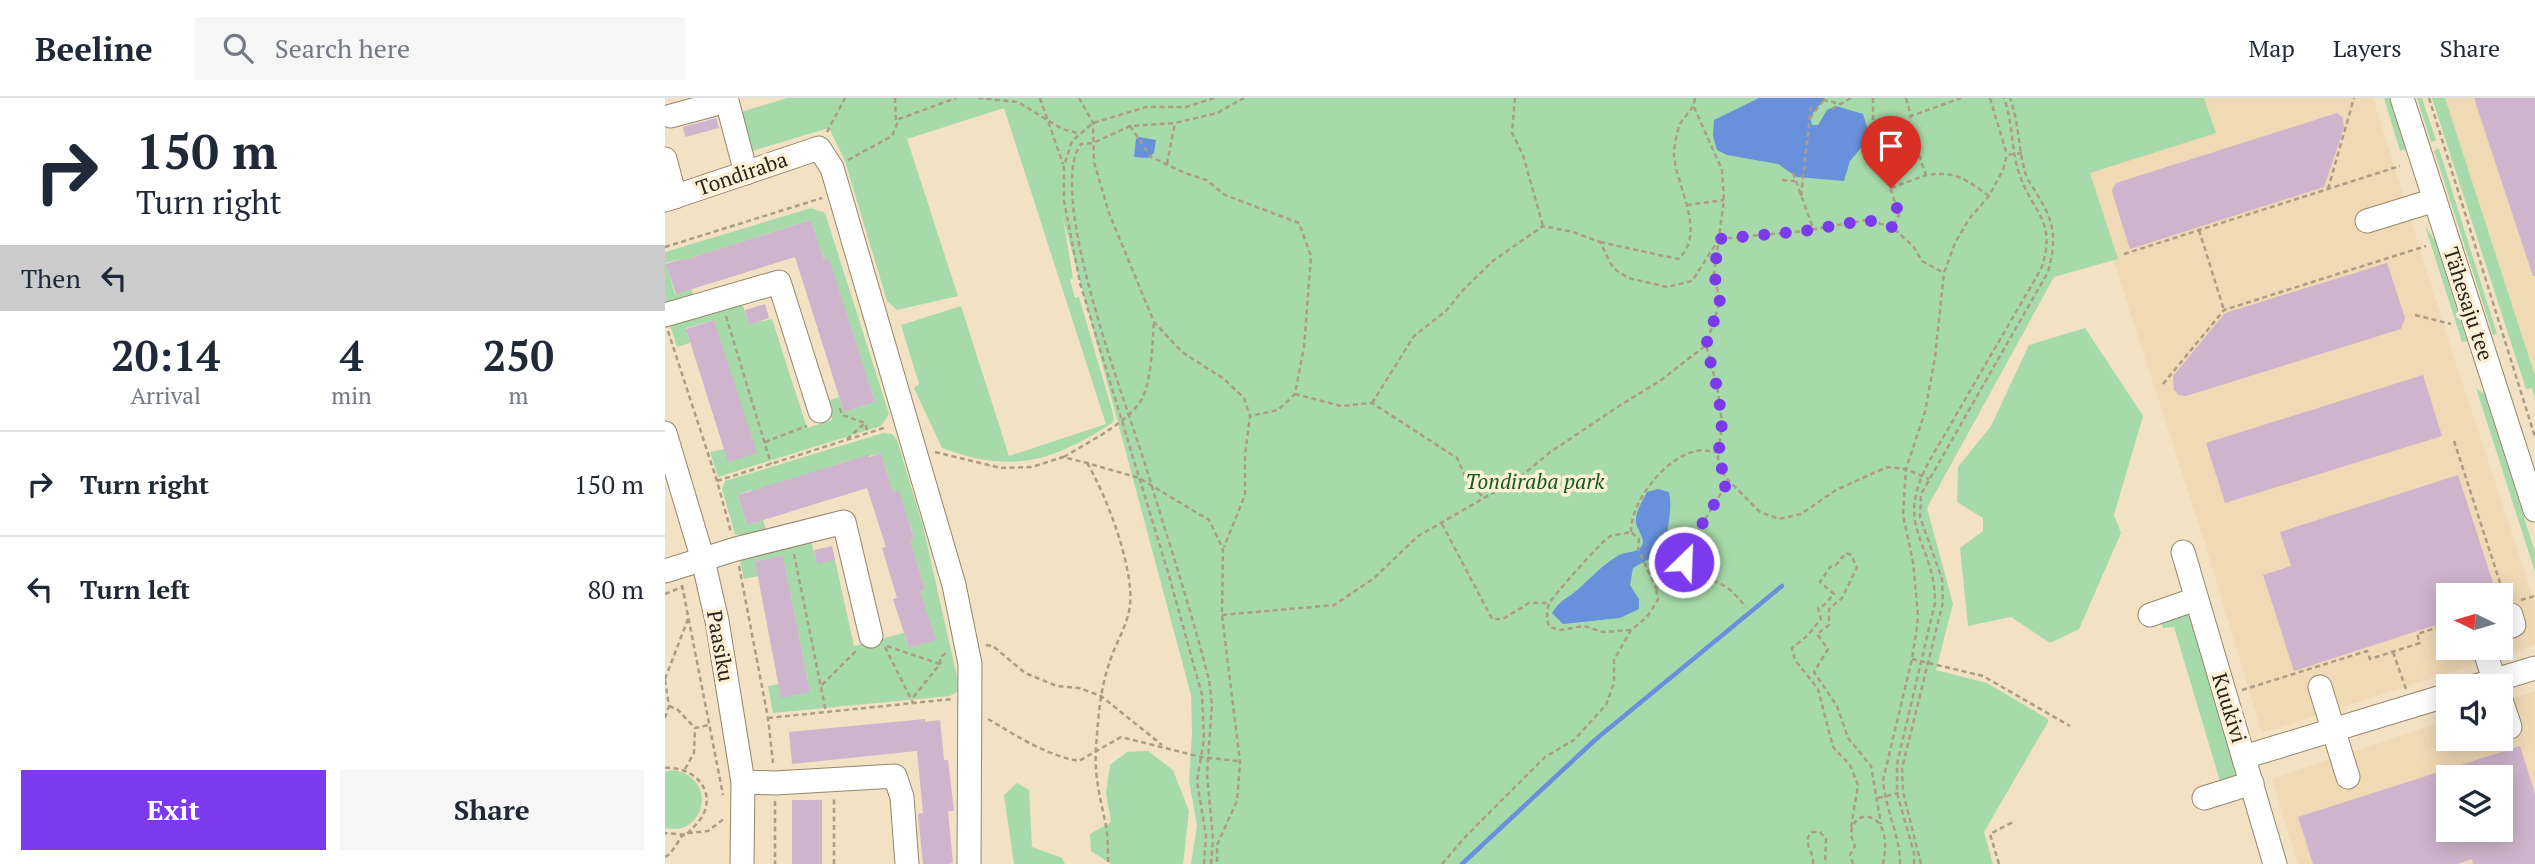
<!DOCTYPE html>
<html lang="en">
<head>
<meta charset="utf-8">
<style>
	:root { --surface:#fff; --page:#f6f6f7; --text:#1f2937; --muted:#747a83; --line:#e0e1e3; --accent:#7c3aed }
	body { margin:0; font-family:"PT Serif",serif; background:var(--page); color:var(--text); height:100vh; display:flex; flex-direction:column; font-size:26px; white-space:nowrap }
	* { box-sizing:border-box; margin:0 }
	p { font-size:23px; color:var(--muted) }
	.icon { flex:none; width:38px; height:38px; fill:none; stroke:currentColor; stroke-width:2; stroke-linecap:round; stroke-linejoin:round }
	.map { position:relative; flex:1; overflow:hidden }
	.panel { display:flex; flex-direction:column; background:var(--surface); width:665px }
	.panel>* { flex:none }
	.hud { background:#fff; color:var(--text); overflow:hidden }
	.needle { width:46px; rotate:275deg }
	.buttons { position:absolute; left:1771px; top:485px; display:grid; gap:14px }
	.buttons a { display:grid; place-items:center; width:77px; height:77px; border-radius:0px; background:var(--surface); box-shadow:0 4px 18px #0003; font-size:35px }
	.pin { position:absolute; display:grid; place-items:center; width:60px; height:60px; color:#fff; margin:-72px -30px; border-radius:50% 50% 50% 0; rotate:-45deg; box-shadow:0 0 7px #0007 }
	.pin .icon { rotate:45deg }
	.me { position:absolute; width:77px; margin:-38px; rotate:24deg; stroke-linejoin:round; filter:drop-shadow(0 0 5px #0008) }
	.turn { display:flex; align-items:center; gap:24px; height:147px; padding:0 21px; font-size:32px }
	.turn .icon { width:91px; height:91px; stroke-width:2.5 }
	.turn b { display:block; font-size:49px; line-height:60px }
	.then { display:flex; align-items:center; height:66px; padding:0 21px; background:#0003; gap:14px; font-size:26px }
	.eta { display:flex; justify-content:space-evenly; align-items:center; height:119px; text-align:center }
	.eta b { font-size:42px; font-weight:700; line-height:49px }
	.button { display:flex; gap:14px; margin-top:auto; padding:14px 21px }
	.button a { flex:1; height:80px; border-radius:0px; background:var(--accent); color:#fff; font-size:28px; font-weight:700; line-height:80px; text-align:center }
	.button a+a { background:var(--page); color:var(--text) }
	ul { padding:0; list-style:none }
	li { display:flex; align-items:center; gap:21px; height:105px; padding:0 21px; border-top:2px solid var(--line) }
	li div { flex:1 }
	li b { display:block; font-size:26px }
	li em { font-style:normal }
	header { display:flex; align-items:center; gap:42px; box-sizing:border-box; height:98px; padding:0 35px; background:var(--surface); border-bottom:2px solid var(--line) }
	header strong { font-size:33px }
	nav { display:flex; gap:38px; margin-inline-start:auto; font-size:24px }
	.search { width:490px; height:63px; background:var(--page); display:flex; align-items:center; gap:18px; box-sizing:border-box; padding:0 24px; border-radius:0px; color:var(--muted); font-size:26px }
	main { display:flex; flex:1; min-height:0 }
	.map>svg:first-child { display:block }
	.built { fill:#f0d9b5; fill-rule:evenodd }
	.green { fill:#a7daaa }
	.water { fill:#6991db }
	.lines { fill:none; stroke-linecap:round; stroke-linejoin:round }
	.stream { stroke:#6991db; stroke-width:4.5 }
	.building { fill:#ceb4cd; fill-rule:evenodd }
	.minor-casing { stroke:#96856a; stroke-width:25 }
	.path { stroke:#aa9c85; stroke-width:2.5; stroke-dasharray:5 3.5; stroke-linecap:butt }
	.minor { stroke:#fff; stroke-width:23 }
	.route { stroke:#7c3aed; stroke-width:12; stroke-dasharray:0 21.6 }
	.labels { text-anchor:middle; stroke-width:7; stroke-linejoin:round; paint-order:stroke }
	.street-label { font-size:21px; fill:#2b2419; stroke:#feefd7 }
	.park-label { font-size:21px; font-style:italic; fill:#0f5f21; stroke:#feefd7 }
</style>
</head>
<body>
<header>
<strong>Beeline</strong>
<div class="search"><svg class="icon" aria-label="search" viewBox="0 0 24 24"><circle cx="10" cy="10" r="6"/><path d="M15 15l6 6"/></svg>Search here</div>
<nav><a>Map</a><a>Layers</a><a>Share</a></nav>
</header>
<main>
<section class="panel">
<div class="hud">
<div class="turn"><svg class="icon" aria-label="right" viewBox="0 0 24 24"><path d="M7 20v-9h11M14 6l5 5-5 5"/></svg><div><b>150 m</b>Turn right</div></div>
<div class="then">Then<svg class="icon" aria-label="left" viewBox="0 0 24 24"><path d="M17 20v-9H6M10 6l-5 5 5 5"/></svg></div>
</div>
<div class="eta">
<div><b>20:14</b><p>Arrival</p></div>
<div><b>4</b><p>min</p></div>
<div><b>250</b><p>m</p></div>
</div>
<ul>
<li><svg class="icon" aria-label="right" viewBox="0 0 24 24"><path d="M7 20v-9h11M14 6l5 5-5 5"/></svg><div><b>Turn right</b></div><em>150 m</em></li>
<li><svg class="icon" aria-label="left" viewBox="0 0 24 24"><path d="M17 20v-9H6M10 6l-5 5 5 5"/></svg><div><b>Turn left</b></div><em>80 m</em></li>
</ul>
<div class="button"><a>Exit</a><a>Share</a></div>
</section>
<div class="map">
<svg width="1870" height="766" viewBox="0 0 1870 766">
	<rect width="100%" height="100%" fill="#f3e1c4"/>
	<g class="built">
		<path d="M1539,0H1708L1782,238L1870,505V547L1597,635L1540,446L1420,74L1549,31ZM1783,497H1836V550H1783Z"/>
		<polygon points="1778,0 1870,0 1870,284"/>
		<path d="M1870,593V766H1633L1607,681L1783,622V640H1836V604ZM1783,679H1836V732H1783Z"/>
	</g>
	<g class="green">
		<path d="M122,0H1539L1551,35L1425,75L1453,161L1389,179L1262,410L1288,506L1271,572L1322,585L1383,621V624L1319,734L1328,766H526L532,728L524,682L527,635L526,597L398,120L408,180L405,182L410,200L414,199L447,312L449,321L447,325C387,364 346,376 277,350L249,290L254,286L236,227L296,208L344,358L441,326L339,10L242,41L293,198L232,212L222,203L180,63L164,30L84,54L70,16Z"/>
		<polygon points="1719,0 1725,0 1741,51 1735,53"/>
		<polygon points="1752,0 1757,0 1771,42 1766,44"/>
		<polygon points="1767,0 1780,0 1870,278 1870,302 1867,290 1861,291"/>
		<polygon points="1774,51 1832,236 1828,237 1769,52"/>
		<polygon points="146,110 160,115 224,316 216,328 53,379 45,354 59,351 91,354 49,222 21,230 25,245 12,249 4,224 76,202 84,226 107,221 142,330 167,322 162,303 174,299 179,314 210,304 164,161 159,162 146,122 16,163 15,161 1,165 10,196 26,191 31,202 0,208 0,154"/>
		<polygon points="1760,128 1770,143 1802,243 1797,244"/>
		<polygon points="1420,230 1478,318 1449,417 1456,435 1414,531 1385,545 1346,519 1303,528 1295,450 1318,433 1318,420 1292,404 1293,369 1326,328 1364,247"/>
		<polygon points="1811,290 1820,296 1870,454 1870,474"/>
		<polygon points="218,335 227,336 232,342 258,428 294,588 292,594 285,598 108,615 103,588 114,586 145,594 118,458 90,463 93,478 79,481 74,458 144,436 152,465 170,462 189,548 239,535 244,550 270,542 255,493 260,491 245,442 249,440 234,393 228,394 216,355 176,365 136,379 135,378 87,395 86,392 73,397 82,427 98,422 102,434 82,441 70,436 57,391 60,383"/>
		<polygon points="1517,515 1523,516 1530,521 1573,680 1557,690 1509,529 1498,530 1497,528 1498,525"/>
		<polygon points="483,653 508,672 524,713 518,766 446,766 426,753 425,736 446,724 441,695 445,667 462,654"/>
		<path d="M6,672C54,677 41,740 0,730V674Z"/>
		<polygon points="352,685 364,692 367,749 397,760 400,766 349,766 339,697"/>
	</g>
	<g class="water">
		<polygon points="1094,0 1160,0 1145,19 1147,27 1153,27 1162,12 1171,8 1198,16 1205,39 1185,63 1179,83 1132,79 1113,66 1062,57 1052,52 1048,38 1049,22"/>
		<polygon points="474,39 491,42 489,55 483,60 469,59 471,41"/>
		<path d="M993,391L1004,394C1008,411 1002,426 1002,443L989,458L968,470L965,487L974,501V511L955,520L898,526L887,515C894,503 901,501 911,493C925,481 937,467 954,457C960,454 970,455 975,450C983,443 972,432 971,425C970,414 977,404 982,394Z"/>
	</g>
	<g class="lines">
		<polyline class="stream" points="797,766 930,642 1117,488"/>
	</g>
	<g class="building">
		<polygon points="1809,0 1870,0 1870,178 1868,178"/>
		<polygon points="1672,15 1678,20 1679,30 1659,89 1465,151 1448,97 1447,92 1451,85"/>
		<polygon points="51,20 54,30 20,39 18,29"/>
		<polygon points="146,122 159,162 164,160 210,304 179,314 130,159 11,196 1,166 16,161 16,163"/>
		<polygon points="1722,165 1740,220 1736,231 1521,298 1514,297 1509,292 1508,278 1560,215"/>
		<polygon points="100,206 104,220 84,227 80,212"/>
		<polygon points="49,222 92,355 63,364 21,231"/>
		<polygon points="1758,277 1777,338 1560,405 1541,345"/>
		<polygon points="216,355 228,394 234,392 249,441 245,442 260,491 255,493 271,542 244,550 228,501 232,500 217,450 221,449 202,390 82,427 73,397 203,357 204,359"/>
		<polygon points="1793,377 1832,497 1783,497 1783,523 1629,573 1598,477 1626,468 1615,434"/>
		<polygon points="167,448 170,462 152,466 149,452"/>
		<polygon points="118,458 145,594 116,600 90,463"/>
		<polygon points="260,621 260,624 275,622 279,662 283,662 289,713 283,713 288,765 284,766 258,766 253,716 258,715 252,653 127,666 124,634"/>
		<path d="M1855,648L1870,696V766H1808L1807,761L1792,766H1648L1633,719ZM1783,679H1836V732H1783Z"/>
		<rect x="127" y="702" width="30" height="64"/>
	</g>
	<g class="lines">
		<defs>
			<g id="minor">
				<polyline points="1737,0 1870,412"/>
				<polyline points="6,18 62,3 81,75"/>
				<polyline points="0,61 10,99"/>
				<polyline points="0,102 154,50 167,70 289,487 305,566 304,766"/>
				<polyline points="1702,123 1770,102"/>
				<polyline points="0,217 114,184 155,313"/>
				<polyline points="0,335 38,462 52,523 78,684 77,766"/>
				<polyline points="1518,454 1610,766"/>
				<polyline points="0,473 71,451 179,424 206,538"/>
				<polyline points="1485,517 1531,501"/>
				<polyline points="1836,532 1849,527 1846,517"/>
				<polyline points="1819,550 1831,588"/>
				<polyline points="1811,588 1870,570"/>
				<polyline points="1655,589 1683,679"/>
				<polyline points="1836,602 1845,629"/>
				<polyline points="1579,659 1783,597"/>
				<polyline points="78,684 110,685 230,678 237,699 242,766"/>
				<polyline points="1539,700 1587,685"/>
			</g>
		</defs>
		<use href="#minor" class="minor-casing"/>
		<g class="path">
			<polyline points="230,0 231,25"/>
			<polyline points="313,0 353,4 397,31 413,35"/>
			<polyline points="375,0 398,66"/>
			<polyline points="414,0 428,25 429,64 444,115 489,224 517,254 559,281 579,300 585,318 580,357 580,397 559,449"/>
			<polyline points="850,0 847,35 858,57 878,128"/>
			<polyline points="1208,0 1208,37 1234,117 1227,129"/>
			<polyline points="1241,0 1246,18"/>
			<polyline points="1325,0 1342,57"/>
			<polyline points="1764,0 1870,339"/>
			<polyline points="1158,2 1176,6"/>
			<polyline points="1029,9 1057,72 1059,102 1049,175 1055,204 1041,247"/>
			<polyline points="1167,11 1186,0"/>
			<polyline points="1145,20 1160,0"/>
			<path d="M1243,25L1261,77C1292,73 1300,81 1324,98"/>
			<polyline points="465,28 486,59 520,75 541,82 560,97 634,125 646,158 639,249 630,296 613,312 585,318"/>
			<polyline points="162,34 180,0"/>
			<polyline points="1208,37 1243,25 1246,18 1296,0"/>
			<polyline points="183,62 227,38 234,21 291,0"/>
			<polyline points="502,66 510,25"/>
			<polyline points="1128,75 1148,130"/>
			<polyline points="1117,82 1130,83"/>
			<polyline points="1226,90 1261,77"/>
			<polyline points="1663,91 1689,0"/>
			<polyline points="1136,98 1146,8"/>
			<polyline points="1022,107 1059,102"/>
			<polyline points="1534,132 1559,212"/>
			<polyline points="1054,141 1139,133 1202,122 1227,129 1248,148 1257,163 1279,175"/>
			<path d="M935,144L1013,161C1043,135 1010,87 1009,56C1009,48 1012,35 1014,28C1019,17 1029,13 1030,0"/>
			<polyline points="0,149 157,100"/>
			<polyline points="1459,156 1735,68"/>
			<polyline points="1750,217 1786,226"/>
			<polyline points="61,218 106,366"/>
			<polyline points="3,233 52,383 66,434"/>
			<polyline points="1498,286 1559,212 1761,148"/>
			<polyline points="630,296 676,308 707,305 792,360 802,382 818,399"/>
			<polyline points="707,305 749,238 781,213 799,191 829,162 878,128 908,134 935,144 948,170 963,180 1002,189 1027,183 1054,141"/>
			<polyline points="175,310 177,317 200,325 203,335"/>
			<polyline points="182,341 200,325"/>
			<polyline points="1789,343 1840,500"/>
			<polyline points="100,344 142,328"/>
			<polyline points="270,354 336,370 367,369 398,359 422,365 474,380 544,422 558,451 557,517 575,664 572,703 552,747 552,766"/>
			<path d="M399,359C421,345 461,326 475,304C487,285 487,247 489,224"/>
			<path d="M422,365C441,396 469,470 465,506C463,528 450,545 444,566C435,592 433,622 431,650C429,676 435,699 440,723C443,737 443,752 443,766"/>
			<polyline points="52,383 222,329"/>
			<polyline points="777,426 827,521 838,521 864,505 883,505"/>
			<path d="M966,434C965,405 1000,359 1031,353C1037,351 1046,354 1053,354"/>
			<polyline points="129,456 161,614"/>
			<polyline points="74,468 103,620 108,665"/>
			<path d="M1014,481C1050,481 1057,480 1081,509"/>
			<polyline points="17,487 58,697"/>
			<polyline points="0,496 17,489"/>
			<polyline points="1856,502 1870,498"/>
			<polyline points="557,517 669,507 708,481 753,438 854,380 884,355 957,306 995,283 1041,247 1053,293 1057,325 1053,360 1060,379 1095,414 1114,421 1136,416 1171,392 1222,369 1241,371 1264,381"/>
			<path d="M966,532L938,534L919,528L896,532L884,529C882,521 881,514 884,506C886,500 937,443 944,439C950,436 959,436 966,434L974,441L973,451L991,490L1014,481L1025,446L1064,382"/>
			<polyline points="321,547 328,548 360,575 392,588 414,590 436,598 497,647"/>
			<polyline points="222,548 275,566 246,602"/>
			<polyline points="220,549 248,605"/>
			<polyline points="1728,554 1741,591"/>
			<polyline points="1247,561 1318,578 1405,628"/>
			<polyline points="275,566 275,559 283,554"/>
			<polyline points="0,581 23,521"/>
			<polyline points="0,582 4,608 0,620"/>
			<polyline points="157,587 192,552"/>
			<polyline points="1577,592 1702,553 1705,561 1755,545 1752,536 1783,526"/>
			<polyline points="4,608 12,611 30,630 44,627"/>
			<polyline points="103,620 287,601"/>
			<path d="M323,621C352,638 380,657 414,663L456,639L536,659L573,663"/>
			<path d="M0,670C25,668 50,688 39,715C35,724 27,730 21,737L0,735"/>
			<polyline points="20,671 29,655 30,630"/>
			<polyline points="1213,700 1234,695"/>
			<polyline points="110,703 110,766"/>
			<polyline points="1186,729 1193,687 1185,667 1168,649 1153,591 1130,562 1127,550 1142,538 1156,521 1153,510 1159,507 1169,496 1155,484 1165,469 1170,468 1181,455 1186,457 1192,469 1177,500 1164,511 1164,527 1152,536 1163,551 1149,574 1172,608 1183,640 1206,668 1216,726"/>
			<polyline points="0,759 5,756 17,738 23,735 43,733 60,720"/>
			<polyline points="169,766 169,699"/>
			<polyline points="539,766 541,738 532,683 539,641 537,597 505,481 415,185 399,103 399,68 407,43 428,25 481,9 521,9 549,0"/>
			<path d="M546,766L548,741L542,676L547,606L544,582C525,508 501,435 479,363C461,304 380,94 416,46L428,45L465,28L510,25L552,15L579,0"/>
			<polyline points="777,766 800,739 880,659 909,642 941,607 949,585 949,562 966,532 982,519 993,502 991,490"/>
			<path d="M1148,766C1149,752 1137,747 1146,734H1155L1161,741L1160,766"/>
			<path d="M1188,766L1185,757L1190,748C1171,712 1232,700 1218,766"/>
			<path d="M1235,766C1235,737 1220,711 1218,682L1247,561L1252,529L1253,517L1248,464L1238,417L1239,400L1241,371L1260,314L1270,259L1279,175L1290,145L1304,121L1324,98L1338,72L1342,57L1357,55"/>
			<path d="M1249,766V755L1232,695V666L1270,505C1270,441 1226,431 1266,360L1376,171C1393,122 1367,115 1354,75C1346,51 1348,24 1339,0"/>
			<path d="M1256,766L1238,694L1237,670L1278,504L1277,481L1255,419L1256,396L1383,174C1391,143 1391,126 1373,98C1369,90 1362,82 1360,74C1353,49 1354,24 1345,0"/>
			<polyline points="1334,766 1325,736 1348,724"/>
		</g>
		<use href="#minor" class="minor"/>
	</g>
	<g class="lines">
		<polyline class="route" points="1019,464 1025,446 1064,382 1060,379 1053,360 1057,325 1053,293 1041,247 1055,204 1049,175 1054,141 1139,133 1202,122 1227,129 1234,117 1226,90"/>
	</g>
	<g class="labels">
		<g class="street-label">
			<text transform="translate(77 76) rotate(-19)" y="7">Tondiraba</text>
			<text transform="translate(1803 206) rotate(72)" y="7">Tähesaju tee</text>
			<text transform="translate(55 548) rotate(80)" y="7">Paasiku</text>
			<text transform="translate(1564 610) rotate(73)" y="7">Kuukivi</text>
		</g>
		<g class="park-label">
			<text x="870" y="391">Tondiraba park</text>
		</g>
	</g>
</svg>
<div class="buttons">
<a><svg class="needle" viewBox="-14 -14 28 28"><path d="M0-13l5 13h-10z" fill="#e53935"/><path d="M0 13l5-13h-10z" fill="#747a83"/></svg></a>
<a><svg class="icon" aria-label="sound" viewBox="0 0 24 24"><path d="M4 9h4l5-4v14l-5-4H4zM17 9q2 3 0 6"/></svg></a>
<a><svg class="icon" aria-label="layers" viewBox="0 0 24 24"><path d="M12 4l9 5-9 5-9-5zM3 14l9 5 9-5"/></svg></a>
</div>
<div class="pin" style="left:1226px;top:90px;background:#d93025"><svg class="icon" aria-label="arrive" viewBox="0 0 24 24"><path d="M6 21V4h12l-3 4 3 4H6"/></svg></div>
<svg class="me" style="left:1019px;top:464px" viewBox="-20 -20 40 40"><circle r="17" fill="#7c3aed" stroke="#fff" stroke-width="3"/><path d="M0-11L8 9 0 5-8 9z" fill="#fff"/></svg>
</div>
</main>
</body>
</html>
